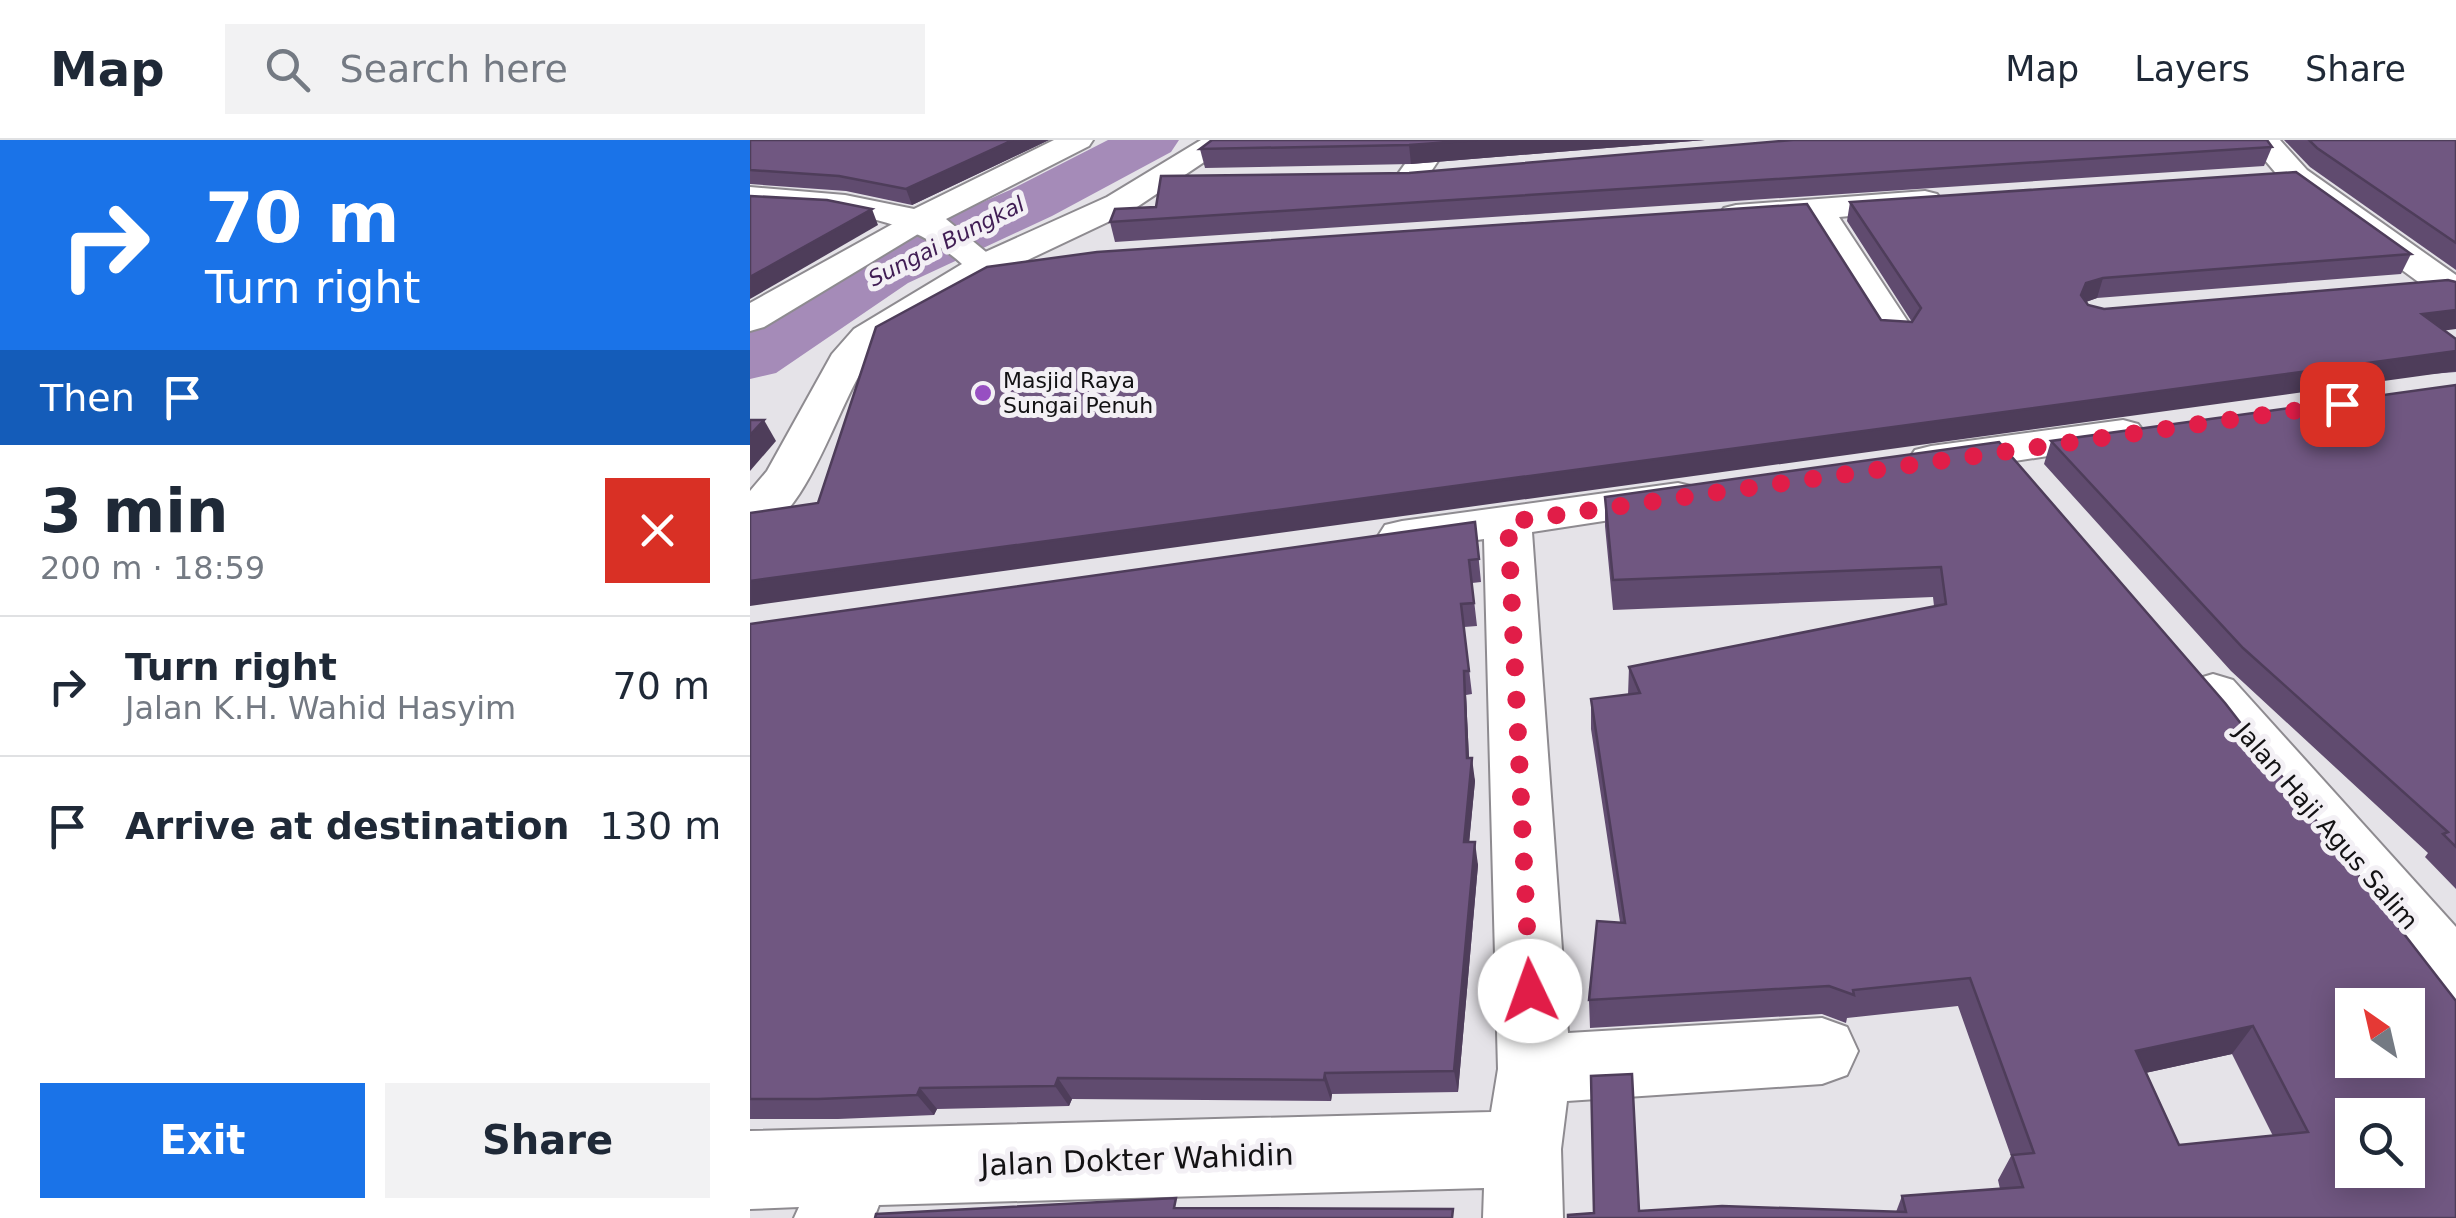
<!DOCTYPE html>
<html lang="en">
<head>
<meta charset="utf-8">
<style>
	:root { --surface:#fff; --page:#f2f2f3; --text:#1f2937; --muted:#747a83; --line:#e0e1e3; --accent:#1a73e8 }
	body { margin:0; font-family:"DejaVu Sans",sans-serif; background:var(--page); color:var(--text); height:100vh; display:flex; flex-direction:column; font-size:38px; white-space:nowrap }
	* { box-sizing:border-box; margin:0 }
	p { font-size:32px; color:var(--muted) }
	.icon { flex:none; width:55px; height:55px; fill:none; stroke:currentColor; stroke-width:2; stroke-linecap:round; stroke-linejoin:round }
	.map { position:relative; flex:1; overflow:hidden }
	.details { display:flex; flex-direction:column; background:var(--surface); width:750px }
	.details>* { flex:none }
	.top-card { background:#1a73e8; color:#fff; overflow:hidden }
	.needle { width:65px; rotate:326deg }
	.buttons { position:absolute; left:1585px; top:848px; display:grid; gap:20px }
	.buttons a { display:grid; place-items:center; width:90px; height:90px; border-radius:0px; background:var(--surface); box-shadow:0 5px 25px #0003; font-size:50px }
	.pin { position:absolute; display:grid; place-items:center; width:85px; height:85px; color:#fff; margin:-42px; border-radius:20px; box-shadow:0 5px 15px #0006 }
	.me { position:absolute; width:110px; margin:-55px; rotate:357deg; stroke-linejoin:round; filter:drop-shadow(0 0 8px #0008) }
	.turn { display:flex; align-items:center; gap:35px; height:210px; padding:0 40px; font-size:45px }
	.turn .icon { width:130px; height:130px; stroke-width:2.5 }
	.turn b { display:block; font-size:70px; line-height:85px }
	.then { display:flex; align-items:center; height:95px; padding:0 40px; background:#0003; gap:20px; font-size:38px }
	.round { display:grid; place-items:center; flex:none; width:105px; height:105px; border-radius:0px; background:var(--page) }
	.overview { display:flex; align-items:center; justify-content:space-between; height:170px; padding:0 40px }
	h1 { font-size:60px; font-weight:700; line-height:75px }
	.button { display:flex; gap:20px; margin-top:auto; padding:20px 40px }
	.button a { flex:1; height:115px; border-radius:0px; background:var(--accent); color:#fff; font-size:40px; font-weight:700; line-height:115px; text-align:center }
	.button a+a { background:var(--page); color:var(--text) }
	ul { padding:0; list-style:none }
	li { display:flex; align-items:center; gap:30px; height:140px; padding:0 40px; border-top:2px solid var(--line) }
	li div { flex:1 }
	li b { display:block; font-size:38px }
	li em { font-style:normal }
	header { display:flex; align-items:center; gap:60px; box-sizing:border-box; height:140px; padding:0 50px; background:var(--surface); border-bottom:2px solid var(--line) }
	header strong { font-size:48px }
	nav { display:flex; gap:55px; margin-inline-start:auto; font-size:35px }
	.search { width:700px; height:90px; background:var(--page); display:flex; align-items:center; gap:25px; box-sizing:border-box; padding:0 35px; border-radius:0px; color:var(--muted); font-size:38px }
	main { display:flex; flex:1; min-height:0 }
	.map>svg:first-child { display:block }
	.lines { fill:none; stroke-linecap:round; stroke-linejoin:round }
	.river { fill:#a58bb8; fill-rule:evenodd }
	.minor-casing { stroke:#8e8b90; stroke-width:4 }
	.major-casing { stroke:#8e8b90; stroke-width:4 }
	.minor { fill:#fff; fill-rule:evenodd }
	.major { fill:#fff; fill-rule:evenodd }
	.wall { fill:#604b6f; fill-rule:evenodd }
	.shaded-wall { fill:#4e3d5a }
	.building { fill:#705781; stroke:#4e3d5a; stroke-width:2.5; fill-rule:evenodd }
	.route { stroke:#e11d48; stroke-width:18; stroke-dasharray:0 32.4 }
	.poi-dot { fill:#974fc2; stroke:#f3f0f5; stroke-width:4 }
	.labels { text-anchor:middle; stroke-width:10; stroke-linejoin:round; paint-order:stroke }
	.far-water-label { font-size:22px; font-style:italic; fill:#401d54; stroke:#f3f0f5 }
	.far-poi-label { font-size:22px; fill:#131214; stroke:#f3f0f5; text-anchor:start }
	.street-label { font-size:25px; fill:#131214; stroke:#f3f0f5 }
	.near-street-label { font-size:30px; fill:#131214; stroke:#f3f0f5 }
</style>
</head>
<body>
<header>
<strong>Map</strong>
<div class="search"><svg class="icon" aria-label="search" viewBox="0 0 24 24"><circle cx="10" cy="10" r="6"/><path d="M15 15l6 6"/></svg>Search here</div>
<nav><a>Map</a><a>Layers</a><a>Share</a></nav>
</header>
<main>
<section class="details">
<div class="top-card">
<div class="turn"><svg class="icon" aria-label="right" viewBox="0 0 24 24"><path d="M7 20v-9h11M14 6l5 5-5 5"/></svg><div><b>70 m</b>Turn right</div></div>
<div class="then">Then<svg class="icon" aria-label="arrive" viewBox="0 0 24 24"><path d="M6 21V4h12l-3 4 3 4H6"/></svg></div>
</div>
<div class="overview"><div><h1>3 min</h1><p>200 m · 18:59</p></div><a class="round" style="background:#d93025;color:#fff"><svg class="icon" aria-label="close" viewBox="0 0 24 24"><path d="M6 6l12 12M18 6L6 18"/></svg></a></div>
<ul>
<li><svg class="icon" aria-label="right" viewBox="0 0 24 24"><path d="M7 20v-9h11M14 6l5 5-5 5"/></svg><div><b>Turn right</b><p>Jalan K.H. Wahid Hasyim</p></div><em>70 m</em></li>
<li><svg class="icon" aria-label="arrive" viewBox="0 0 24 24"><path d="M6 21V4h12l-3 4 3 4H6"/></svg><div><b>Arrive at destination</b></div><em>130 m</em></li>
</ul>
<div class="button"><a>Exit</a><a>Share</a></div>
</section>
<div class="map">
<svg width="1706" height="1078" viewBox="0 0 1706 1078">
	<rect width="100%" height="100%" fill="#e5e3e8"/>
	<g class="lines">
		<polygon class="river" points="358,0 429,0 421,12 302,76 158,143 26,233 0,239 0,185 112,115 260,50"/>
		<defs>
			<g id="minor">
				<polygon points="451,0 487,0 381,71 248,134 222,134 217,126 222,118 357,57"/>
				<polygon points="672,0 702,0 672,45 650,45 645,38"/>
				<polygon points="1498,0 1530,0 1557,30 1706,135 1706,163 1693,160 1535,44"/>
				<polygon points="1175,51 1187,54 1192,61 1187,68 1089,77 1164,191 1158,199 1130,199 1057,80 974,82 969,75 974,68 986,65"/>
				<polygon points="166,71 178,74 183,81 178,88 14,187 0,191 0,163"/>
				<polygon points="1373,280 1388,284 1395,293 1388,302 1181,334 1165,330 1158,320 1165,310 1181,306"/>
				<polygon points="928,343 945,347 951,357 945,367 782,392 818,893 1072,878 1097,887 1108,911 1097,935 1072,944 817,961 811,1009 813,1078 733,1078 734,1048 129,1065 124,1078 44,1078 49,1067 0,1069 0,991 741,972 748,929 734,399 652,411 635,407 628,396 635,385 652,381"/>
				<polygon points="1463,534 1483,540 1706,787 1706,865 1682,856 1443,568 1435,554 1443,540"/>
			</g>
			<path id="major" d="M304,0H343L339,6L196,79L253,126L248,134C209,158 139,189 114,227C85,272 55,383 0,397V351L17,331L82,214L104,189L212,124C155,72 75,69 0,67V47L95,55L164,69Z"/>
		</defs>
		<use href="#minor" class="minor-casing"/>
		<use href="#major" class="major-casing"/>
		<use href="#minor" class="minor"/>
		<use href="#major" class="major"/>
	</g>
	<g class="wall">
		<polygon points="0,0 299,0 162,65 96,51 0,44"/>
		<polygon points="462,0 955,0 661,24 455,28 450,9"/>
		<polygon points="1534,0 1706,0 1706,130 1560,27"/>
		<polygon points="1522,7 1514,26 365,102 360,82 406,67 659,33"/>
		<polygon points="1100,62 1661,114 1651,134 1347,158 1336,162 1338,165 1354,169 1695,191 1706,199 1706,232 68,363 1131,180 1162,182 1097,81"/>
		<polygon points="1706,245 1706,749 1675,717 1678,713 1481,531 1294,324 1301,301"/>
		<path d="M1249,302L1706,1078L889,1071L1146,1072L1152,1056L1250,1049L1248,1040L1261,1016L1208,866L1097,878L1096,883L1072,874L840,888L839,860L870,782L841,589V559L878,555L879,527L1184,466L1183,457L863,470L855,386V357ZM1482,914L1523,996L1429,1005L1395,933Z"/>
		<polygon points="725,382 731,442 722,443 727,486 714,487 722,554 716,555 719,618 725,641 719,702 728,725 708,952 582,954 581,961 322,959 319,966 187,969 184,975 88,979 0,979 0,484"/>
	</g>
	<g class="shaded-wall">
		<polygon points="263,0 299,0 162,65 156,49"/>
		<polygon points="727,0 955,0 661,24 659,5"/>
		<polygon points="122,69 128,85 0,159 0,137"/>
		<polygon points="1353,138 1347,158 1330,164 1331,155 1336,143"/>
		<polygon points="1706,170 1706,189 1661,195 1672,174"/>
		<polygon points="1706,211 1706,231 0,466 0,441"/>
		<polygon points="14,280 26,301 0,331 0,295"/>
		<polygon points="714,531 716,555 720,639 722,618 725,641 717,725 714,702 717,618"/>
		<polygon points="725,702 728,725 708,952 704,931"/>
		<polygon points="1503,886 1482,914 1368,939 1386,911"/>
		<polygon points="575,933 582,954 581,961 574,940"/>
		<polygon points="308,938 322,959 319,966 305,946"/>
		<polygon points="170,948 187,969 184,975 167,955"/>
	</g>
	<g class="building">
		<polygon points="0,0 263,0 156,49 89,36 0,30"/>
		<polygon points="462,0 727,0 659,5 450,9"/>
		<polygon points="1043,0 1517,0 1522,7 360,82 365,69 406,67 411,36 659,33"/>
		<polygon points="1559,0 1706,0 1706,103 1567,8"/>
		<polygon points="1546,32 1661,114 1353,138 1336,143 1331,155 1338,165 1354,169 1698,140 1706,142 1706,170 1672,174 1706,199 1706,211 0,441 0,373 68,363 126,187 237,127 347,112 1057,64 1131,180 1162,182 1171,168 1100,62"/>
		<polygon points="0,56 77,60 122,69 0,137"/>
		<polygon points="1706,245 1706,707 1693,694 1698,692 1493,508 1301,301"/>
		<polygon points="0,280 14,280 0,295"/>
		<path d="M1249,302L1475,563L1706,861V1078H818V1075L844,1073L841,936L882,934L889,1071L972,1066L1156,1072L1152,1056L1273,1047L1262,1015L1284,1013L1220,838L1103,850L1104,855L1079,846L839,860L847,781L875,783L841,559L890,553L879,527L1196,464L1191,427L863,440L855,357ZM1602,865H1658V920H1602ZM1503,886L1558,992L1429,1005L1386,911ZM1602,975H1658V1030H1602Z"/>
		<polygon points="725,382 729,419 719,420 724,463 711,464 719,531 714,531 717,618 722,618 714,702 725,702 704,931 575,933 574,940 308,938 305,946 170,948 167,955 68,959 0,959 0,484"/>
		<polygon points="426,1058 424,1068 703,1069 702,1078 125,1078 126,1074"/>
	</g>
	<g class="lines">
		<polyline class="route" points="780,851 758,382 1592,264"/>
	</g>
	<circle class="poi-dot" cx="233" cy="253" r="10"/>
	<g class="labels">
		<g class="far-water-label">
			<text transform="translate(196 101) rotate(-27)" y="8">Sungai Bungkal</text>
		</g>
		<g class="far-poi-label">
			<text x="253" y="248">Masjid Raya<tspan x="253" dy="25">Sungai Penuh</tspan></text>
		</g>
		<g class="street-label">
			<text transform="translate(1577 686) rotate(49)" y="9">Jalan Haji Agus Salim</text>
		</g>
		<g class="near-street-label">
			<text transform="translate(387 1020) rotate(-2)" y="10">Jalan Dokter Wahidin</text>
		</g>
	</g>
</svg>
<div class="buttons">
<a><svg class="needle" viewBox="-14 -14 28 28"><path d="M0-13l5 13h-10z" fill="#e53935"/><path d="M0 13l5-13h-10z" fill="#747a83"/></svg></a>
<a><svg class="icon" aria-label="search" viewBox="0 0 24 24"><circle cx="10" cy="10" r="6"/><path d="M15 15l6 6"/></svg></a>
</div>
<div class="pin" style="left:1592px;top:264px;background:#d93025"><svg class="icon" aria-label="arrive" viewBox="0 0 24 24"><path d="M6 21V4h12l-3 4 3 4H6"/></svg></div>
<svg class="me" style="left:780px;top:851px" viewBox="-20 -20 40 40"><circle r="19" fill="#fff"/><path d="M0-13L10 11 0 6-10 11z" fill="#e11d48"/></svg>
</div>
</main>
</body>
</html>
